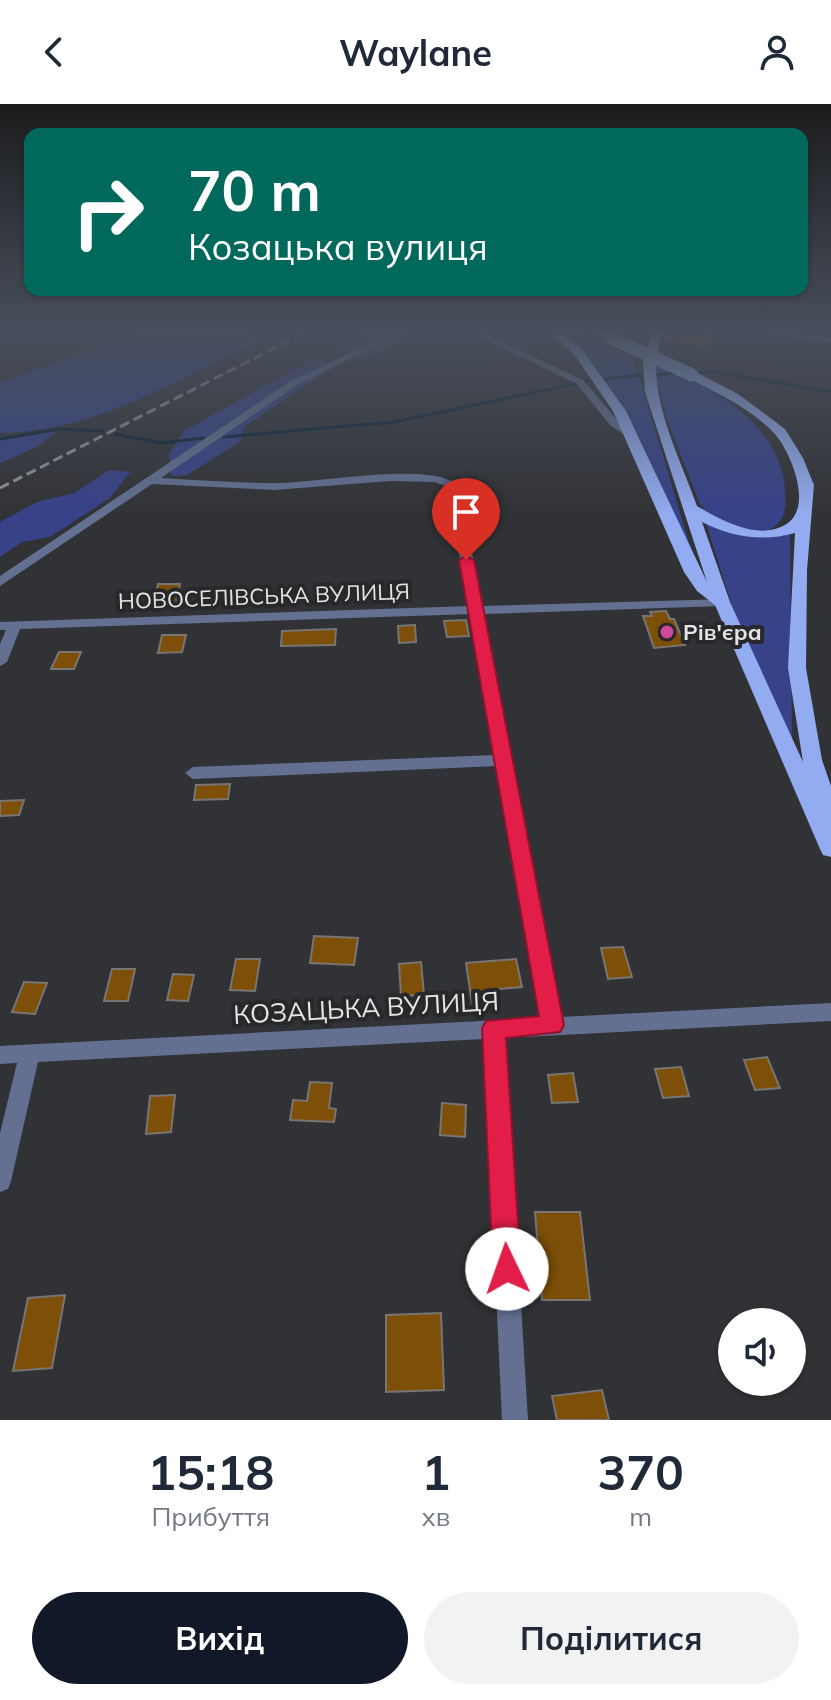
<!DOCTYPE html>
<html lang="uk">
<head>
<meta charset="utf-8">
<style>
	:root { --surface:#fff; --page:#f2f2f3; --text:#1f2937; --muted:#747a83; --accent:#111827 }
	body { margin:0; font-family:Mulish,sans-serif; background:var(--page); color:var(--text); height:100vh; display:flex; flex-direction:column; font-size:30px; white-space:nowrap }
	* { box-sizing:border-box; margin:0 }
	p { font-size:26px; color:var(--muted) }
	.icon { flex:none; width:44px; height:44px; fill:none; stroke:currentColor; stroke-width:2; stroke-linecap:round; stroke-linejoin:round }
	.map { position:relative; height:1316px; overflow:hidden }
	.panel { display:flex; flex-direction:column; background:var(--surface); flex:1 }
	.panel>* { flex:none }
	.hud { position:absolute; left:24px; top:24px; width:784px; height:168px; border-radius:16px; box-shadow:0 2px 6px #0004; background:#00695c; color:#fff; overflow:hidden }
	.fabs { position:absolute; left:718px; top:1204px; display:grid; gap:16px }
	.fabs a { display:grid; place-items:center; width:88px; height:88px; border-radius:50%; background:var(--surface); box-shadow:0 2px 6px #0004; font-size:40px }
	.pin { position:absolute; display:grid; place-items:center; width:68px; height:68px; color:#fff; margin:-82px -34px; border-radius:50% 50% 50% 0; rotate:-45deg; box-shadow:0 0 8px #0007 }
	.pin .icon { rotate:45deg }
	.me { position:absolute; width:88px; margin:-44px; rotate:357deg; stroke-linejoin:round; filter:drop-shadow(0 0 6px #0008) }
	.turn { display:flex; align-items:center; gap:28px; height:168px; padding:0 32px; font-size:36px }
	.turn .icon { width:104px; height:104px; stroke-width:2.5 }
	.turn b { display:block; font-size:56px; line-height:68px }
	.eta { display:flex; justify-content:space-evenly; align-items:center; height:136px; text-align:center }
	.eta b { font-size:48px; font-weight:700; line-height:56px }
	.action { display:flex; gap:16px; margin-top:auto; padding:16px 32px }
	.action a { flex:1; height:92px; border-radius:48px; background:var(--accent); color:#fff; font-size:32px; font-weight:700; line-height:92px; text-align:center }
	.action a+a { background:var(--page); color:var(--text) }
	header { display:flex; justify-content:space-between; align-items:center; height:104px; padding:0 32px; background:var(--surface); font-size:36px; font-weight:700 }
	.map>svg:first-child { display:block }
	.green { fill:#374289 }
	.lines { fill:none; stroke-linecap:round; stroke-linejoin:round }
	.stream { stroke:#092538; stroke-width:3 }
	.building { fill:#7d4f08; stroke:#787572; stroke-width:2 }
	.minor { fill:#637092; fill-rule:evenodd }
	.primary { fill:#93acf1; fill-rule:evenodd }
	.rail { stroke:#939496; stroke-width:3; stroke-dasharray:10 5; stroke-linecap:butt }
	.primary-bridge { stroke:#93acf1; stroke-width:13 }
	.route { fill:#e11d48; stroke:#92132f; stroke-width:2 }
	.hotel-dot { fill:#d1479c; stroke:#28282b; stroke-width:3 }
	.labels { text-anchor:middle; stroke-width:8; stroke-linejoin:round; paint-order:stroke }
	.street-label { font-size:22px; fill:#e4e4e6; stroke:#28282b }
	.poi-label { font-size:22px; font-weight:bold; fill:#e4e4e6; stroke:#28282b; text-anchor:start }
	.near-street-label { font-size:26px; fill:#e4e4e6; stroke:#28282b }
</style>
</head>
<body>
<header><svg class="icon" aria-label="back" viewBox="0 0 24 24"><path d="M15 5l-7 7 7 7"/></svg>Waylane<svg class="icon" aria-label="person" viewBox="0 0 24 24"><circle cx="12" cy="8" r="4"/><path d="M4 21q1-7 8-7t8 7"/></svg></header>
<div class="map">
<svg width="831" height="1316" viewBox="0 0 831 1316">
	<rect width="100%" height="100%" fill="#313235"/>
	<g class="green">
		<path d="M137,228H258L251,231L262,235C178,275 95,328 0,329V279Z"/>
		<polygon points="362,228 418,228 362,256 343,247 351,234"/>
		<path d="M562,228H579L633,253L700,475C667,401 627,277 562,228Z"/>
		<polygon points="318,252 334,262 244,323 241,337 187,371 171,372 169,350 184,327"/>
		<path d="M657,258C710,282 783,321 785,387C786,396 786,409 780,417C764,442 713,418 700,400L666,313L653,263Z"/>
		<polygon points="60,325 37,343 0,359 0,335"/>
		<polygon points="109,366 130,368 110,394 50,433 22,438 0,453 0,418 37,398 74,389"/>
		<path d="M705,416C730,436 760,430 790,429L792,644L732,502Z"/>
	</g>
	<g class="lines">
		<g class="stream">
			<polyline points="693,269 715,268 831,288"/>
			<polyline points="656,271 679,269"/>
			<polyline points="605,275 640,271"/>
			<polyline points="115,330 161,339 204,334"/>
			<polyline points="224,333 394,318 594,276"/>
			<polyline points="0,335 60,325 103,327"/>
		</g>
	</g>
	<g class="building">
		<polygon points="667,228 715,228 704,241 667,235"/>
		<polygon points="158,480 180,480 176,502 153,502"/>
		<polygon points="666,507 670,515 674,515 685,541 654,544 643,512 652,512 650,508"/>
		<polygon points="466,516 469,532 447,533 444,517"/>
		<polygon points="415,521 416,538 399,539 398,522"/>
		<polygon points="336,525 335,541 281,542 282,527"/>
		<polygon points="162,531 186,531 182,548 158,549"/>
		<polygon points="59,548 81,548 74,565 51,565"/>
		<polygon points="230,680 228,695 194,696 196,681"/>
		<polygon points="24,696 19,711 0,712 0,697"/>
		<polygon points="314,832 358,834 354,861 310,859"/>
		<polygon points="623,843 632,873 608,875 601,844"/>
		<polygon points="236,855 260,855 255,887 230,886"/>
		<polygon points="516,855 522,883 487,886 489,899 472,900 466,859"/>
		<polygon points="421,858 424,891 401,892 399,860"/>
		<polygon points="112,865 135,865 128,897 104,897"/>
		<polygon points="173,870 194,871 188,897 167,896"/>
		<polygon points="24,878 47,879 35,910 12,908"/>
		<polygon points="767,953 780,984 755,986 744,956"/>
		<polygon points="681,963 689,992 663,994 655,965"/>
		<polygon points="573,969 578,998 552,999 548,971"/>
		<polygon points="310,978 332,979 329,1004 336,1005 334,1018 290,1016 293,996 307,997"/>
		<polygon points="175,991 171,1028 146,1030 150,992"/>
		<polygon points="442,999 466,1001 465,1033 440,1031"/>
		<polygon points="535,1108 580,1108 590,1196 542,1196"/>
		<polygon points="65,1191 52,1264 13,1267 28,1194"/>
		<polygon points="441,1209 444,1286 386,1288 386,1211"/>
		<polygon points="602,1286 609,1316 557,1316 552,1292"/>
	</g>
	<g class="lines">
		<g class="minor">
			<path d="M395,228H405L297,281L161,374C198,376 235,379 272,379C314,380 426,357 456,380L484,502L727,495L729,498L722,502L485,510L561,913L831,899V917L505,934L528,1316H502L484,935L38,958L11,1077L8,1085L0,1088V1029L17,959L0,960V942L541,914L498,662L193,675L185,669L193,663L496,651L472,510L20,525L7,558L0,562V540L6,526H0V518L470,502L445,382L435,378L390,377L274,386L152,380L0,482V472L291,277Z"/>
			<polygon points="471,228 481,228 583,276 618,317 634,329 625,331 610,321 577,280"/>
			<polygon points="765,228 831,233 831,239 769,231"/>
		</g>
		<g class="primary">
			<path d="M551,228H562L584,248L626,307L707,478L645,288L643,257L653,228H664C639,277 680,353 697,402C719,415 756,436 783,422C815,407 792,350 775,330C752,305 717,289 688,274V268H696L738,290L785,325L803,354L814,381L807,466L806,564L822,656L831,682V753L823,751L820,745L715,501L697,487L684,468L613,307L576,253ZM702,418C731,433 763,438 795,429L788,564L803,658L730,498Z"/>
			<polygon points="590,228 605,228 615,233 609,236"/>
		</g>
		<polyline class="rail" points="0,384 306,228"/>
		<polyline class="primary-bridge" points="609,233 692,271"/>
	</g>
	<linearGradient id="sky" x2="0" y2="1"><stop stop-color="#1b1c1d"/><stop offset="0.55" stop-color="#484f5c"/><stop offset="1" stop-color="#484f5c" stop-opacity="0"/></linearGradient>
	<rect width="831" height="412" fill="url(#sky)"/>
	<polygon class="route" points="466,452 474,456 564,921 560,928 506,934 521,1165 517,1175 507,1179 497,1175 493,1165 482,924 486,917 539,912 459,456"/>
	<circle class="hotel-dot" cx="667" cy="528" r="8"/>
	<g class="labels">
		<g class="street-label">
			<text transform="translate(264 492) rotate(-2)" y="8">НОВОСЕЛІВСЬКА ВУЛИЦЯ</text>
		</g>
		<g class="poi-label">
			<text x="683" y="536">Рів'єра</text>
		</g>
		<g class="near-street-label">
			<text transform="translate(366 904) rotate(-3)" y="9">КОЗАЦЬКА ВУЛИЦЯ</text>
		</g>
	</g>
</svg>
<div class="fabs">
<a><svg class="icon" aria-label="sound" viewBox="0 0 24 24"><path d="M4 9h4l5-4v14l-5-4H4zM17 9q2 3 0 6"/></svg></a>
</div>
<div class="pin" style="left:466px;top:456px;background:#d93025"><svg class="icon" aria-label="arrive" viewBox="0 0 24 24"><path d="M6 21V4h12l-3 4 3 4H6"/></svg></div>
<svg class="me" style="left:507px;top:1165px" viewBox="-20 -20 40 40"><circle r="19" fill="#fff"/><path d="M0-13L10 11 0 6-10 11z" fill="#e11d48"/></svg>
<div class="hud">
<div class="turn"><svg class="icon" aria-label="right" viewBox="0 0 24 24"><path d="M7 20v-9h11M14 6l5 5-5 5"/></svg><div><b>70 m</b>Козацька вулиця</div></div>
</div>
</div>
<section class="panel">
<div class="eta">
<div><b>15:18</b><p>Прибуття</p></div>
<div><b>1</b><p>хв</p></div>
<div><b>370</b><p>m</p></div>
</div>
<div class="action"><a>Вихід</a><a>Поділитися</a></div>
</section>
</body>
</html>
